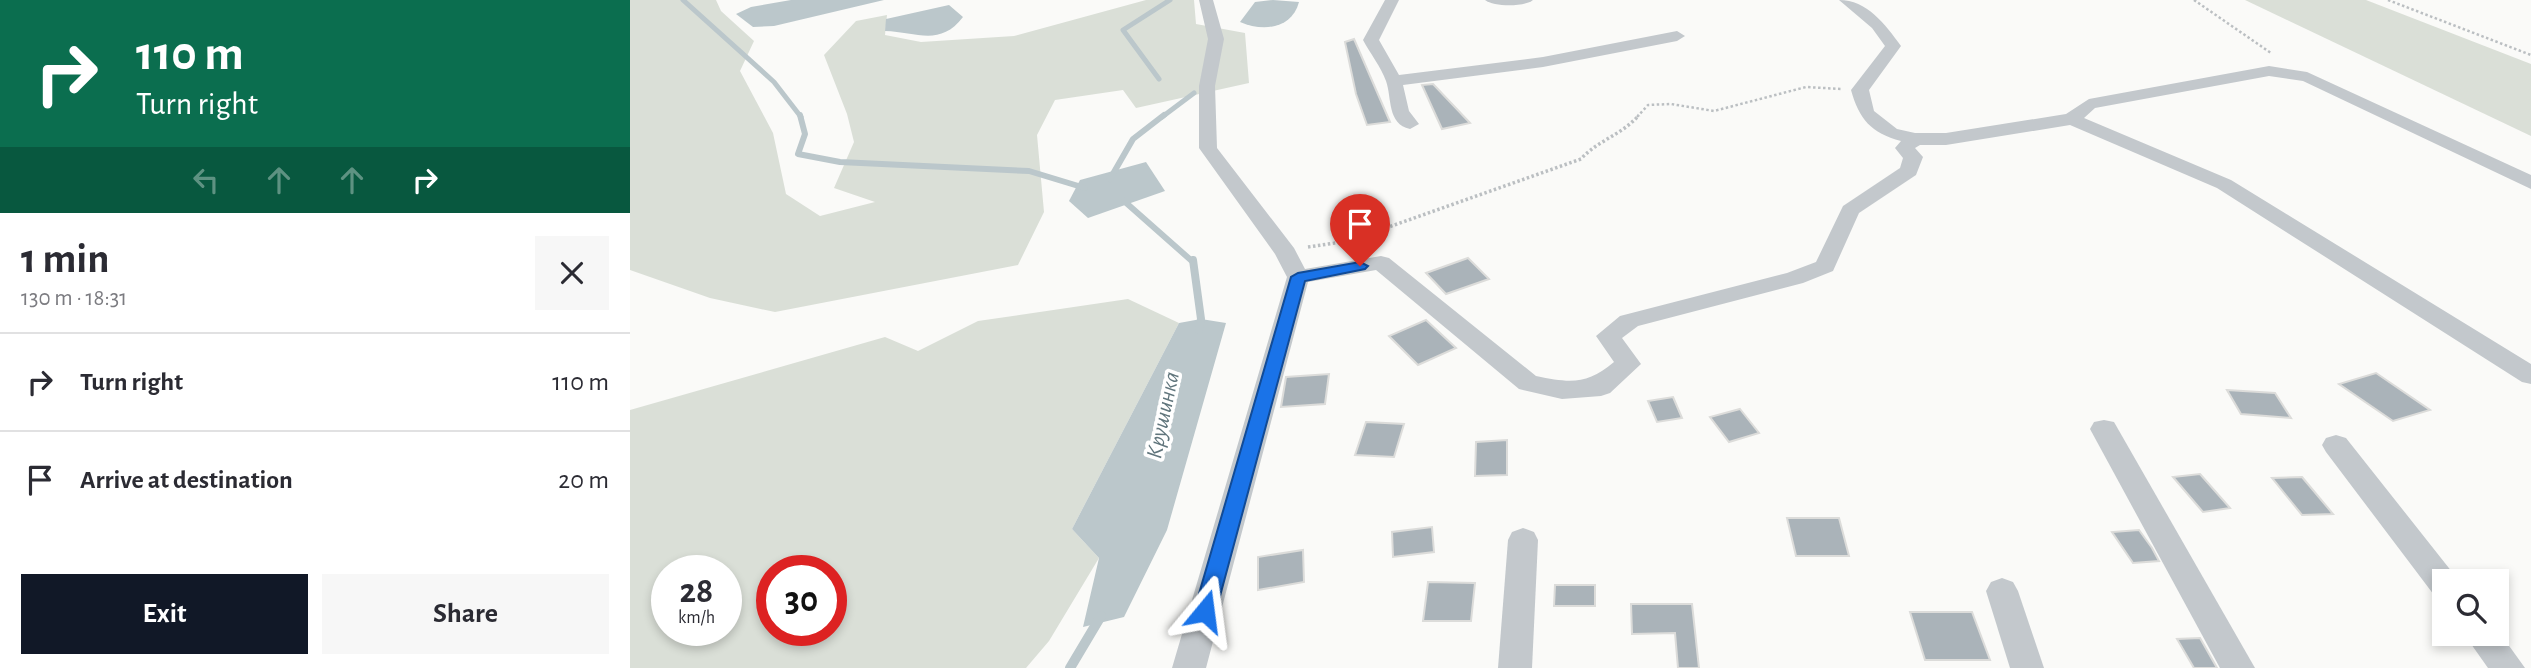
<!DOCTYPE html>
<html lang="en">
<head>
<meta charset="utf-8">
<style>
	:root { --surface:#fff; --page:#f7f7f7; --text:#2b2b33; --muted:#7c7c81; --line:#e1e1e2; --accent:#111827 }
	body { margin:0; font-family:"Alegreya Sans",sans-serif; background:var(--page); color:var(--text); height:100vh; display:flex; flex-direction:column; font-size:26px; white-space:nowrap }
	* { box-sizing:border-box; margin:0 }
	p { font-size:23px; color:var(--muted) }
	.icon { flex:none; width:38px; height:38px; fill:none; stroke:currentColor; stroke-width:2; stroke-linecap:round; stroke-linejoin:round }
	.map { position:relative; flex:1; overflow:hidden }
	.sheet { display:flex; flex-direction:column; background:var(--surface); width:630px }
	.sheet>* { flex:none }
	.guide { background:#0b6e4f; color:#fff; overflow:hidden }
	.fabs { position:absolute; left:1802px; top:569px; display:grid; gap:14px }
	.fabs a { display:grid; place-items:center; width:77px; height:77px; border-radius:0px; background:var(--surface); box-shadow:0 4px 10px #0003; font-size:35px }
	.speed { position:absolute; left:21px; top:555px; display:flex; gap:14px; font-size:35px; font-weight:700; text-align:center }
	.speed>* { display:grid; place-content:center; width:91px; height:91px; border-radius:50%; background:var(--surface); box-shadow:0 4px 10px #0003; line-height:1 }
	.speed small { font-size:18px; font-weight:400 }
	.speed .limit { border:10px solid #d22; background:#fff; color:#111 }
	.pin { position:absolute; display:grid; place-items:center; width:60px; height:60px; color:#fff; margin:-72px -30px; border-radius:50% 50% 50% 0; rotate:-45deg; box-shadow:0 0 7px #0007 }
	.pin .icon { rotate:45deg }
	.me { position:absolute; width:77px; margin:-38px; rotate:16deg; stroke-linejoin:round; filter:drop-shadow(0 0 5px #0008) }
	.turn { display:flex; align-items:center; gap:24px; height:147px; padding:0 21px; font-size:32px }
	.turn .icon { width:91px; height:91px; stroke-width:2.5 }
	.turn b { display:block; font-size:49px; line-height:60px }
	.lanes { display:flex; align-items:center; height:66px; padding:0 21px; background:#0003; justify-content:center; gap:35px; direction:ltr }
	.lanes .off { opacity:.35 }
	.round { display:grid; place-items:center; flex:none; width:74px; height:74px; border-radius:0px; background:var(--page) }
	.head { display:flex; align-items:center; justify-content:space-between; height:119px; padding:0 21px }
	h1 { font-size:42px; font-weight:600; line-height:52px }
	.primary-button { display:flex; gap:14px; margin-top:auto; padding:14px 21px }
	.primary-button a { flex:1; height:80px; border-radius:0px; background:var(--accent); color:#fff; font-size:28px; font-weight:600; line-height:80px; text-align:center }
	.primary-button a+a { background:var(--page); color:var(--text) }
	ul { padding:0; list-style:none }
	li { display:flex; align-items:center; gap:21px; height:98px; padding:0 21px; border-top:2px solid var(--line) }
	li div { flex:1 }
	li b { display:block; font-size:26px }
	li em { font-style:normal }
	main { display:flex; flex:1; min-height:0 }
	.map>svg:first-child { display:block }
	.green { fill:#dadfd7; fill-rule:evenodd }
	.water { fill:#bbc7cb }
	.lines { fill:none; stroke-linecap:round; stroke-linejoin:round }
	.stream-far3 { stroke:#bbc7cb; stroke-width:5 }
	.stream-far2 { stroke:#bbc7cb; stroke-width:6 }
	.stream-far1 { stroke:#bbc7cb; stroke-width:8 }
	.stream { stroke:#bbc7cb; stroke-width:10 }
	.building { fill:#aab3b9; stroke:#dcdcda; stroke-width:2 }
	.path-far1 { stroke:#bbbfc2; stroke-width:2.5; stroke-dasharray:2.5 2.5; stroke-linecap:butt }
	.path { stroke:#bbbfc2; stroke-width:3.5; stroke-dasharray:2.5 2.5; stroke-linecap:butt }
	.street { fill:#c3c8cc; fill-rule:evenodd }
	.route { fill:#1a73e8; stroke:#114b97; stroke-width:2 }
	.labels { text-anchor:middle; stroke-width:7; stroke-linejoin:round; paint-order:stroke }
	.water-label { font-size:23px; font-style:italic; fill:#60757c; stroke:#fff }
</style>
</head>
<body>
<main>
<section class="sheet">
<div class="guide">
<div class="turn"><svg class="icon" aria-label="right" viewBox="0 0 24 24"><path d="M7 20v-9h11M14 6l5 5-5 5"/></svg><div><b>110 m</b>Turn right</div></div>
<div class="lanes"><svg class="icon off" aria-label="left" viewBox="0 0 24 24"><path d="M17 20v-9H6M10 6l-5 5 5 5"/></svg><svg class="icon off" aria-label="ahead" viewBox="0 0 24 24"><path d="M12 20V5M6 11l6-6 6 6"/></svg><svg class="icon off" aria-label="ahead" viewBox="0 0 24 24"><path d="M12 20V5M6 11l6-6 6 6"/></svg><svg class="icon" aria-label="right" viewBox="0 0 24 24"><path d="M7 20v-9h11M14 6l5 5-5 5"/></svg></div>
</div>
<div class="head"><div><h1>1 min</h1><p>130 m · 18:31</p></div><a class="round"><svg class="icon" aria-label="close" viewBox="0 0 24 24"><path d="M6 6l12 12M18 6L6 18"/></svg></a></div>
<ul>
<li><svg class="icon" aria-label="right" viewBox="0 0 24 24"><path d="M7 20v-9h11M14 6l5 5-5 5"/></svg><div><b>Turn right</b></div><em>110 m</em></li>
<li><svg class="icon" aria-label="arrive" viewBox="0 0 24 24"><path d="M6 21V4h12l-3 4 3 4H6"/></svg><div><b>Arrive at destination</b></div><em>20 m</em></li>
</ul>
<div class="primary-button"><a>Exit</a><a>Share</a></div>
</section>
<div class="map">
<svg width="1901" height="668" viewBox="0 0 1901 668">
	<rect width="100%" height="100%" fill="#fafaf8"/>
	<g class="green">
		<polygon points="0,0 86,0 91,11 124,41 110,71 143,133 156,194 190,216 245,202 204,188 224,142 217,114 194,55 226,21 257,15 255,35 291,42 384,36 516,0 564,0 566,24 615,33 619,83 506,108 493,90 425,100 407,135 414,212 388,265 145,312 80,298 0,270"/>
		<polygon points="1615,0 1736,0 1901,64 1901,136"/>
		<path d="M498,299L549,323L442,529L469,558L419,641L396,668H0V410L255,337L288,351L348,321ZM37,570H96V630H37ZM142,570H201V630H142Z"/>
	</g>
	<g class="water">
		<polygon points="161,0 254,0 144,26 123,27 106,14 121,7"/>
		<path d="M643,0L669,2C662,29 633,32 610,22L625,2Z"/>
		<path d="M319,5L333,17C310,47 287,32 255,31L256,19Z"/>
		<polygon points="516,162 535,191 458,218 439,201 450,180"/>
		<polygon points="571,319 596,323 537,530 494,617 453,627 469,558 442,529 549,323"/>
	</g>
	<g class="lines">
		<g class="stream-far3">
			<polyline points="53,0 144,82 171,117"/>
			<polyline points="529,79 493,30 540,0"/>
			<polyline points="532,117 564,93"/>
		</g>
		<g class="stream-far2">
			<polyline points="170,115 175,134 168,154 210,162 399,171 455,188"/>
			<polyline points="480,179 503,139 534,115"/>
			<polyline points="494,201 563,262"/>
		</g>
		<polyline class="stream-far1" points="563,260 571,319 569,330"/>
		<polyline class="stream" points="440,668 471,616"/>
	</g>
	<g class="building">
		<polygon points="724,39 760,122 737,125 726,94 715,42"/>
		<polygon points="803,84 840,123 812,129 792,85"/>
		<polygon points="838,258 859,279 816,294 796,273"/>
		<polygon points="796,320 826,348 788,365 759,336"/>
		<polygon points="1746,373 1800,410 1763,421 1709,384"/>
		<polygon points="699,374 695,404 651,407 656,377"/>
		<polygon points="1597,390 1645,393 1661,418 1611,414"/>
		<polygon points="1043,397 1052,418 1027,422 1018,401"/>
		<polygon points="1110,409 1129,433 1099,442 1080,417"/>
		<polygon points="736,422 774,424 764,457 725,455"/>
		<polygon points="877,440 877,475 845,476 846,442"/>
		<polygon points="1570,474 1600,508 1573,512 1543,477"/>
		<polygon points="1672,477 1703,514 1672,515 1642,478"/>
		<polygon points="1157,518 1209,518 1219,556 1166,556"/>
		<polygon points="802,527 804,552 763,557 762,532"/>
		<polygon points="1509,530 1522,548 1529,561 1503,563 1482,532"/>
		<polygon points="673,550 674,582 628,590 628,557"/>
		<polygon points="798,582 845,583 841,621 793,621"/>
		<polygon points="925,585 965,585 965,606 924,606"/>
		<polygon points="1001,604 1062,604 1069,668 1048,668 1045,633 1002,634"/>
		<polygon points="1280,612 1342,612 1360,660 1295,660"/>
		<polygon points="1570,638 1587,668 1564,668 1547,639"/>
	</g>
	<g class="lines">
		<g class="path-far1">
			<polyline points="1564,0 1641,53"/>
			<polyline points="1758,0 1901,55"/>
			<polyline points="1007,117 1018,105 1041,104 1084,111 1176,87 1211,89"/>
		</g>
		<path class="path" d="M678,247L719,241L951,159C968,140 992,135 1009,115"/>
		<g class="street">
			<path d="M569,0H583L594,39L585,86L587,148L664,248L675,269L751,256L759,258L906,376C940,383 957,385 984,362L966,336L990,316L1157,273L1186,262L1213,206L1270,168L1273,158L1265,148L1271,141C1241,133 1229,119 1221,90L1255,46L1242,28L1209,0C1237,0 1255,24 1271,46L1239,90L1244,111L1267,129L1285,133H1316L1436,114L1459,99L1639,66L1677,72L1901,175V189L1673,81L1639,76L1465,108L1454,118L1601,180L1901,364V384L1892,382L1587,188L1440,125L1316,145H1290L1285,148L1293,157L1286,175L1229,213L1203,271L1173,283L1008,326L992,338L1011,364L980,393L971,396L932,399L889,389L746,270L678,282L576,668H542L657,277L645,254L569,148V86L578,39Z"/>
			<path d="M755,0H769L749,40L769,75L913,57L1047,31L1055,36L1047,41L913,67L773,85L779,111L789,124L780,129C757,124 762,98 756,81C751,67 740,53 733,40Z"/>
			<path d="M855,0H903C894,7 864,7 855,0Z"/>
			<polygon points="1474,420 1484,422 1625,668 1590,668 1460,429 1464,422"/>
			<polygon points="1706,435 1716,438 1826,577 1829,581 1815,581 1815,599 1804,595 1696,452 1692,445 1696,438"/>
			<polygon points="893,528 904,532 908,540 902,668 868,668 878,540 882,532"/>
			<polygon points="1372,578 1383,582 1388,591 1414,668 1380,668 1356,591 1361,582"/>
			<polygon points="1867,629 1895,668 1858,668 1834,634 1867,634"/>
		</g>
	</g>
	<polygon class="route" points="730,262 738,266 735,269 675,281 586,611 583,617 575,620 567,617 564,611 661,277 668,273"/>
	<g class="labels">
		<g class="water-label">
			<text transform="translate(532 415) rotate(-78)" y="8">Крушинка</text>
		</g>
	</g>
</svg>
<div class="fabs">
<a><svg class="icon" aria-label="search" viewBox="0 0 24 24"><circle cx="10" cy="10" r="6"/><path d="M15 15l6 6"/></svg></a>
</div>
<div class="speed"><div>28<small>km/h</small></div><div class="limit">30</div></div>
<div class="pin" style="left:730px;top:266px;background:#d93025"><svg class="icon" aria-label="arrive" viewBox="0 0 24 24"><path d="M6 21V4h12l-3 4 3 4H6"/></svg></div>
<svg class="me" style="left:575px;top:611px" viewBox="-20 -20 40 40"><path d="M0-17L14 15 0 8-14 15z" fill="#1a73e8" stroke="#fff" stroke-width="4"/></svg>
</div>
</main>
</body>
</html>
